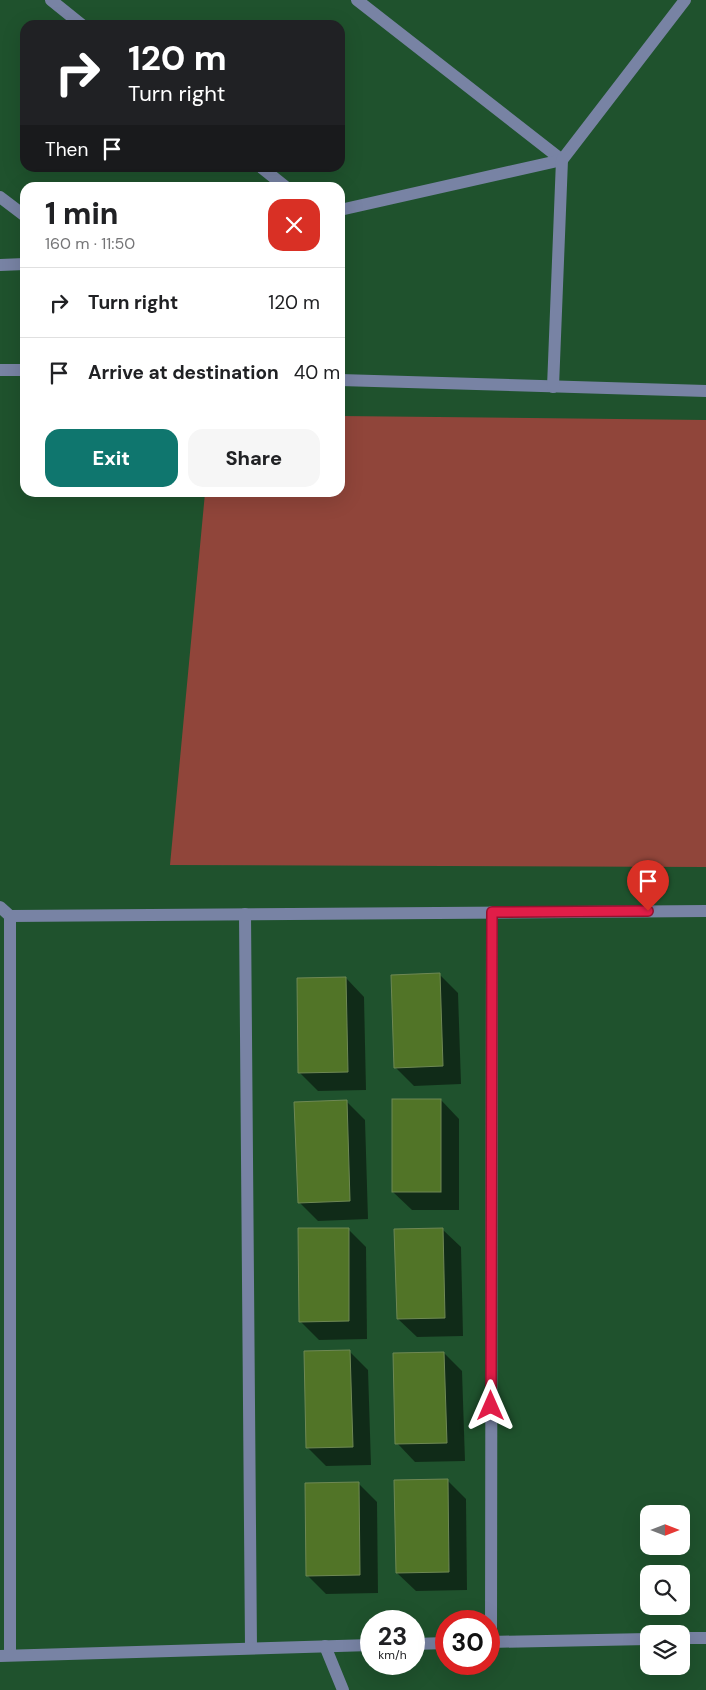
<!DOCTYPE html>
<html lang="en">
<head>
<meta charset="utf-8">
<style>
	:root { --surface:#fff; --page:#f6f6f6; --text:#202124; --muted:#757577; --line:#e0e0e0; --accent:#0f766e }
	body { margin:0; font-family:"DM Sans",sans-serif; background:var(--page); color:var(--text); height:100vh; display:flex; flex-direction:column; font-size:19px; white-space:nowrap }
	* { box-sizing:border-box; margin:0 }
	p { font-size:16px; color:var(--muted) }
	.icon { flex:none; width:28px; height:28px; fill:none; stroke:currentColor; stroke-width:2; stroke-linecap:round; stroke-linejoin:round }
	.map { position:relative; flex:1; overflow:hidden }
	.side { position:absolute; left:20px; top:182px; width:325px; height:315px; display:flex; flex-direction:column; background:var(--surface); border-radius:15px; box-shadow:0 5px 20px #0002 }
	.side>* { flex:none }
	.top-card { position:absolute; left:20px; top:20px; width:325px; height:152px; border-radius:15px; box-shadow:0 5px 20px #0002; background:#202124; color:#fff; overflow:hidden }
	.needle { width:32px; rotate:90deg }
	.buttons { position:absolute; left:640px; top:1505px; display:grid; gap:10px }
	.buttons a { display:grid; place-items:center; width:50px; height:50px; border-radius:10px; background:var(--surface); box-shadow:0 5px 20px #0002; font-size:25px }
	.speed { position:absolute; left:360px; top:1610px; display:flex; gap:10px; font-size:25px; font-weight:700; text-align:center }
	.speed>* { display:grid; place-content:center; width:65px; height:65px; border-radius:50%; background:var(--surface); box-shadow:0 5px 20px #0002; line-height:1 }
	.speed small { font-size:12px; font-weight:400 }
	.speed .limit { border:8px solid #d22; background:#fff; color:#111 }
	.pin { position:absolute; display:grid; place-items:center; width:42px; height:42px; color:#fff; margin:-51px -21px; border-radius:50% 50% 50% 0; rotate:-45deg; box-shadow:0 0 5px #0007 }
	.pin .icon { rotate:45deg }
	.me { position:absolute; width:55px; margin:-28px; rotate:0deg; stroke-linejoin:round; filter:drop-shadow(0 0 4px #0008) }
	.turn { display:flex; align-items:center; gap:18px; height:105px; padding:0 25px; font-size:22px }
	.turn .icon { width:65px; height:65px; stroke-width:2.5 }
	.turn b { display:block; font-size:35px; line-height:42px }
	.then { display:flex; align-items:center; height:48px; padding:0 25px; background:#0003; gap:10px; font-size:19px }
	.round { display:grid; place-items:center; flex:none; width:52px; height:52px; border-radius:15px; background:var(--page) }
	.summary { display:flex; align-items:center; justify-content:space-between; height:85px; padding:0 25px }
	h1 { font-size:30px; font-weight:800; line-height:38px }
	.cta { display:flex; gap:10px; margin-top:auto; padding:10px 25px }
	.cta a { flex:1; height:58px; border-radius:15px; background:var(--accent); color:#fff; font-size:20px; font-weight:800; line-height:58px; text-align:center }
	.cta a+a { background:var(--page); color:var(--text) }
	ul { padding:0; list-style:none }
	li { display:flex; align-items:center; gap:15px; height:70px; padding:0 25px; border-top:1px solid var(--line) }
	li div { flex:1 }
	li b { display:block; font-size:19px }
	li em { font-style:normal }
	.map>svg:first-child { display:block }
	.green { fill:#90453a }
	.shadow { fill:#0007 }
	.building { fill:#517427; stroke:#6e8854 }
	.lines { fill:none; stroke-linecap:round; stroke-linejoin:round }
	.minor { stroke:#7883a4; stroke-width:12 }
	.route-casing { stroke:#92132f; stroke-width:12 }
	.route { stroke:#e11d48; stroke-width:9 }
</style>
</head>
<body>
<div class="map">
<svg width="706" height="1690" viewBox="0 0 706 1690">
	<rect width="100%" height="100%" fill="#1f522d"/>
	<polygon class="green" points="340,416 706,420 706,867 170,865 205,493 340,492"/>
	<g class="shadow">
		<polygon points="440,975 458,993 461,1084 414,1086 395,1067"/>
		<polygon points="346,978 364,997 366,1090 318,1091 299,1072"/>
		<polygon points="441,1100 459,1119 459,1210 412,1210 393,1192"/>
		<polygon points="346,1101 365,1120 368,1219 318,1221 299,1202"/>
		<polygon points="348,1229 366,1247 367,1339 319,1340 300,1321"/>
		<polygon points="442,1229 461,1247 463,1336 417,1337 398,1319"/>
		<polygon points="350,1352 368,1370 371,1465 326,1466 308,1448"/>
		<polygon points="444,1353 462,1371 465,1461 415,1462 397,1443"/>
		<polygon points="447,1480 466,1499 467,1590 416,1591 397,1573"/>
		<polygon points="358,1483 377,1502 378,1593 326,1594 307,1575"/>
	</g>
	<g class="building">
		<polygon points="440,973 443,1066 394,1068 391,975"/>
		<polygon points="346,977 348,1072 298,1073 297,978"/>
		<rect x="392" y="1099" width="49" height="93"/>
		<polygon points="347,1100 350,1201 298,1203 294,1102"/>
		<polygon points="298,1228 349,1228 349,1321 299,1322"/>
		<polygon points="443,1228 445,1318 397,1319 394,1229"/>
		<polygon points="350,1350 353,1447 306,1448 304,1351"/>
		<polygon points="444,1352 447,1443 395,1444 393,1353"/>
		<polygon points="448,1479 449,1572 396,1573 394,1480"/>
		<polygon points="359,1482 360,1575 306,1576 305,1483"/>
	</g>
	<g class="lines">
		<g class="minor">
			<polyline points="51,0 82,25"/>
			<polyline points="357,0 562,160"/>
			<polyline points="262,168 287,188"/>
			<polyline points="0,197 25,216"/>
			<polyline points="340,210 562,160"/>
			<polyline points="0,265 25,264"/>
			<polyline points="0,370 25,370"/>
			<polyline points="340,380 706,391"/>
			<polyline points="553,387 562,160 685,0"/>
			<polyline points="0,907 10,916 10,1655"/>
			<polyline points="245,914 251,1648"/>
			<polyline points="10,916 706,911"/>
			<polyline points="681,1638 706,1638"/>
			<polyline points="489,1642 649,1639"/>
			<polyline points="491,1642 492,912"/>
			<polyline points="414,1644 446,1643"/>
			<polyline points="325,1646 343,1690"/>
			<polyline points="0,1656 371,1645"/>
		</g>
	</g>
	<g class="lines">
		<defs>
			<polyline id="route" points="491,1406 492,912 648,911"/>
		</defs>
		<use href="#route" class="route-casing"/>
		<use href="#route" class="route"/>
	</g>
</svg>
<div class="buttons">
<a><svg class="needle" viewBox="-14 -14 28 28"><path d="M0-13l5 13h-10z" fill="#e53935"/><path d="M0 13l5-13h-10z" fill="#757577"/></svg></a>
<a><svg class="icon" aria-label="search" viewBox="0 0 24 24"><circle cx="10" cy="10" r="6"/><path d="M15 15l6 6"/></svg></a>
<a><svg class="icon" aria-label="layers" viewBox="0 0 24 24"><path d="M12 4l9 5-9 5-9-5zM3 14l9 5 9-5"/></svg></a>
</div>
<div class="speed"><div>23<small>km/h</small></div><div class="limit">30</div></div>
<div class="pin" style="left:648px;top:911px;background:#d93025"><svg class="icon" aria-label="arrive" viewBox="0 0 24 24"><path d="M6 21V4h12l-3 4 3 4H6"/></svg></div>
<svg class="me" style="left:491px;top:1406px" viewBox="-20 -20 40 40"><path d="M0-17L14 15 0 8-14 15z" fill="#e11d48" stroke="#fff" stroke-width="4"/></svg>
<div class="top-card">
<div class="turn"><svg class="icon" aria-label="right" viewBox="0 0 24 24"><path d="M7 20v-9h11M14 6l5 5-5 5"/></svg><div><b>120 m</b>Turn right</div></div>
<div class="then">Then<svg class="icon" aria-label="arrive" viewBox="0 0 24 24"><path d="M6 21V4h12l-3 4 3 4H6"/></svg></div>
</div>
<section class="side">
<div class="summary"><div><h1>1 min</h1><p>160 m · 11:50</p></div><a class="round" style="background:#d93025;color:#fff"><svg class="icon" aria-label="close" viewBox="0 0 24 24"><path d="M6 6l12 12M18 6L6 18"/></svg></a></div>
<ul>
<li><svg class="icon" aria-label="right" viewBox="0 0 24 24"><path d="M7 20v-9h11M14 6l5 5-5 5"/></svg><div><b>Turn right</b></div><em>120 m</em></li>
<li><svg class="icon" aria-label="arrive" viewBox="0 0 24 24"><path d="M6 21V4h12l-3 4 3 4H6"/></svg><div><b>Arrive at destination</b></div><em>40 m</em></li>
</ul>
<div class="cta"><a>Exit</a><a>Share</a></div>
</section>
</div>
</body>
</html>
